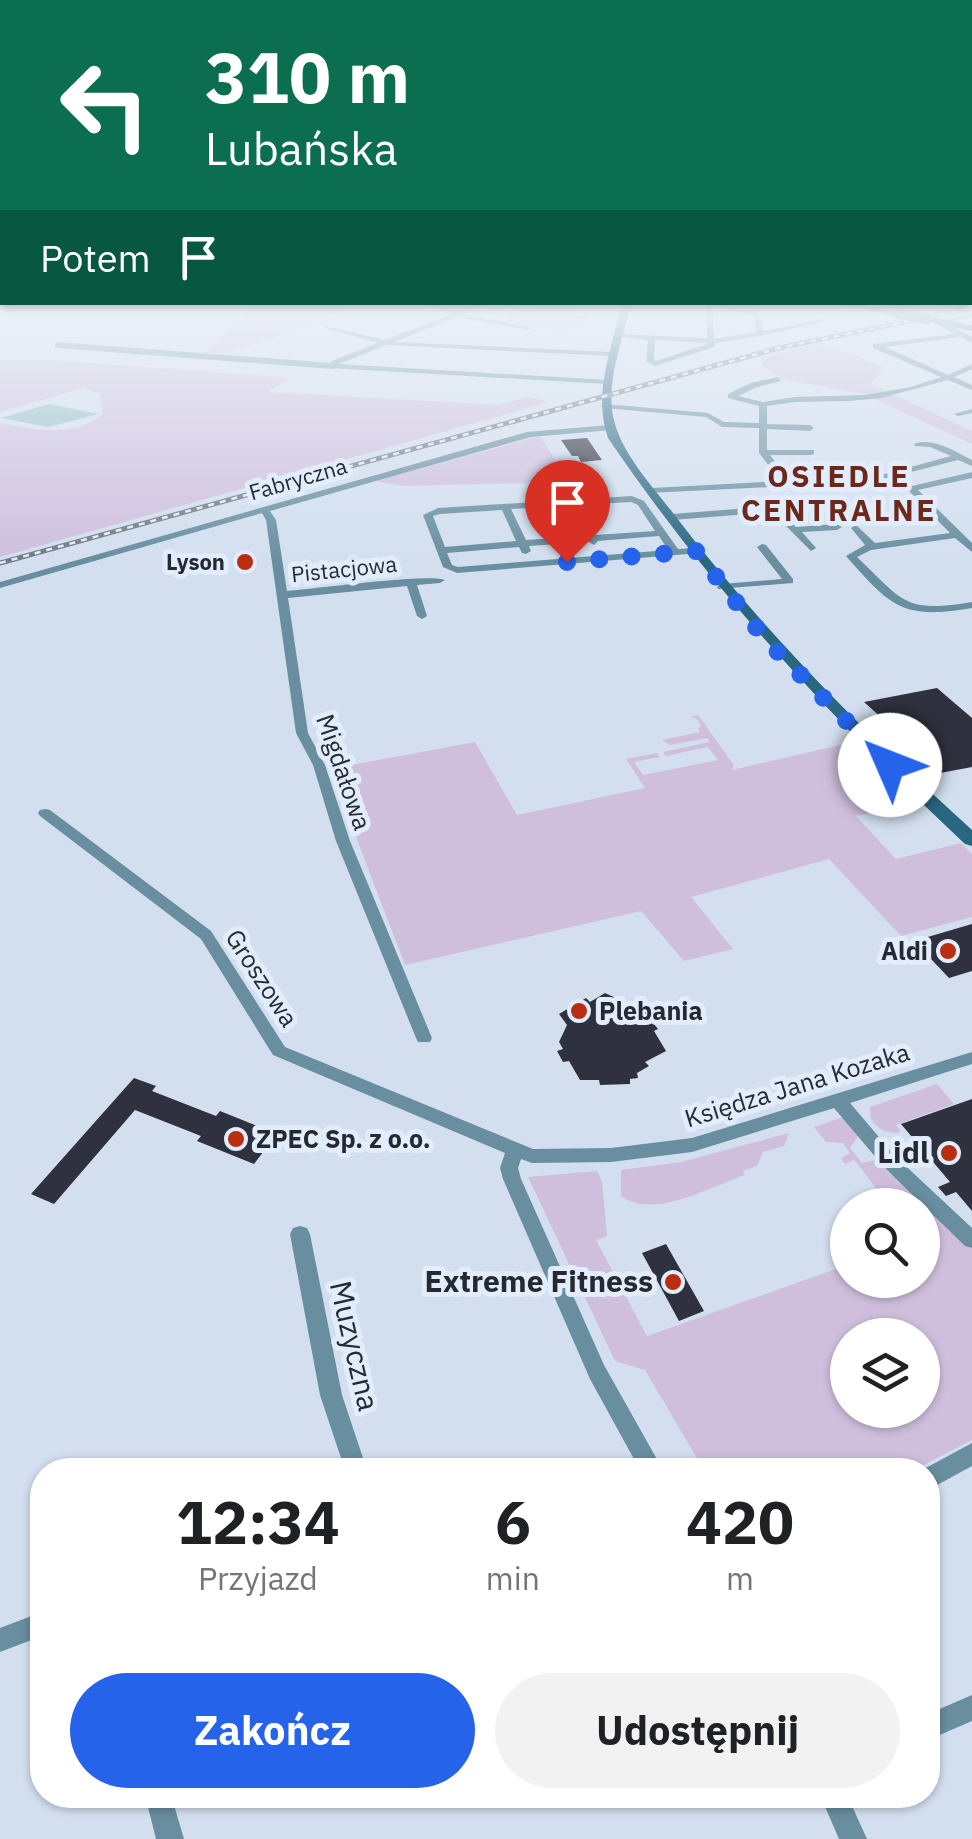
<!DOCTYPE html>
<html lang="pl">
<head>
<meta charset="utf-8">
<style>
	:root { --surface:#fff; --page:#f2f2f2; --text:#202124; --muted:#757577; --accent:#2563eb }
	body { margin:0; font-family:"IBM Plex Sans",sans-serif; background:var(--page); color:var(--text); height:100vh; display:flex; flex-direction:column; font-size:38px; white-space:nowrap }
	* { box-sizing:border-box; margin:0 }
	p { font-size:32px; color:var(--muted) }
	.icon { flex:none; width:55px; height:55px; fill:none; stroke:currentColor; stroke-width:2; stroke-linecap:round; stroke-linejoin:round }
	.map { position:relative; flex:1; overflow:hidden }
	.side { position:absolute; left:30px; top:1458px; width:910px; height:350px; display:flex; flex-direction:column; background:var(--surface); border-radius:40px; box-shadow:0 2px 8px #0004 }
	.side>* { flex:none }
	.hud { position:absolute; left:0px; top:0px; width:972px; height:305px; box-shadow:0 2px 8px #0004; background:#0b6e4f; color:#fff; overflow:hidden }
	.buttons { position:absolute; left:830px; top:1188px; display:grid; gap:20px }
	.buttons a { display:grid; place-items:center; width:110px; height:110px; border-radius:50%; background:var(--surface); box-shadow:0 2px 8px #0004; font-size:50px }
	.pin { position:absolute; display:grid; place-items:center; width:85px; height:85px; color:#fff; margin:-102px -42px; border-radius:50% 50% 50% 0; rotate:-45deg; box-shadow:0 0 10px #0007 }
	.pin .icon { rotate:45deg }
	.me { position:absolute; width:110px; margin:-55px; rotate:314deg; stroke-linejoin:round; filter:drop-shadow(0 0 8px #0008) }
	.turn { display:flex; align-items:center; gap:35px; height:210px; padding:0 40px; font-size:45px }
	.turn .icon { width:130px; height:130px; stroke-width:2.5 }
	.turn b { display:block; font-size:70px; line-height:85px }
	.then { display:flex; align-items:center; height:95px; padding:0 40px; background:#0003; gap:20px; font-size:38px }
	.eta { display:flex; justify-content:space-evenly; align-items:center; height:170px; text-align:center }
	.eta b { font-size:60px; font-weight:800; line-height:70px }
	.action { display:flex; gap:20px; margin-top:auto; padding:20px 40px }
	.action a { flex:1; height:115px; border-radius:60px; background:var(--accent); color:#fff; font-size:40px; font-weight:800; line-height:115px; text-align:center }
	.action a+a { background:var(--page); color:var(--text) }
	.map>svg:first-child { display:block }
	.green { fill:#cfbfdd; fill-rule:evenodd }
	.water { fill:#90bfc1 }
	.building { fill:#30313f }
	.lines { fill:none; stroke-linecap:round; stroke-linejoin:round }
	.pedestrian { stroke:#688e9f; stroke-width:6 }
	.minor { fill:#688e9f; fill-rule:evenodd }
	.tertiary { fill:#688e9f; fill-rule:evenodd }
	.secondary { fill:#296780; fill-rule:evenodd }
	.rail-casing { stroke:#727a84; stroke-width:5 }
	.rail { stroke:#e1edfc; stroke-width:2.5; stroke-dasharray:6; stroke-linecap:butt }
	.secondary-bridge { stroke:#296780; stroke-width:10 }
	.route { stroke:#2563eb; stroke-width:18; stroke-dasharray:0 32.4 }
	.poi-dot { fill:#b92d10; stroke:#e1edfc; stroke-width:4 }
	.labels { text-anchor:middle; stroke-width:10; stroke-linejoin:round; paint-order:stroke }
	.far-street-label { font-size:22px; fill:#262a30; stroke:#e1edfc }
	.far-poi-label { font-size:22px; font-weight:bold; fill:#262a30; stroke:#e1edfc; text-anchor:end }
	.street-label { font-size:25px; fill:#262a30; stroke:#e1edfc }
	.poi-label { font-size:25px; font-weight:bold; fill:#262a30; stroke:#e1edfc; text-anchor:start }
	.far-district-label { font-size:30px; font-weight:bold; letter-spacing:2.5px; fill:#6c281b; stroke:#e1edfc }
	.near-poi-label { font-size:30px; font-weight:bold; fill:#262a30; stroke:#e1edfc; text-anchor:end }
	.near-street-label { font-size:30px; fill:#262a30; stroke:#e1edfc }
</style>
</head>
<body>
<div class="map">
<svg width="972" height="1839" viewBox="0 0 972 1839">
	<rect width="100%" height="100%" fill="#d3dfef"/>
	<g class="green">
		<polygon points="231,303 377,303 226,353 202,353 245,315"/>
		<polygon points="546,303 586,303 574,315 589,317 586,325 567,325 566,330 503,323 512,314"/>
		<polygon points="813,345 856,355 883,368 871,384 972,431 972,444 863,394 782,379 762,365 762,358"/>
		<path d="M0,360H50L289,378L269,392L499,405L528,397L549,402L0,557V423C34,430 73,438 103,414L100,394L84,388L0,412Z"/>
		<polygon points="540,436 569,482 401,486 376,481"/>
		<polygon points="698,715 734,765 732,770 853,742 918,803 856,816 896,859 961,843 972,854 972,917 901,936 829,859 691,897 733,949 684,961 641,911 405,965 330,769 475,742 517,815 645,788 626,759 657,753 660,757 634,762 643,775 718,760 708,747 666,756 663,752 710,742 707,738 670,745 662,740 700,732 698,728 702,726 696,718 690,717"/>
		<path d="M937,1084L954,1104L896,1125L901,1132C889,1135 878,1130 871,1119L870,1107Z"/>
		<path d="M843,1117L858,1136L850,1148L862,1163L875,1160L972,1246V1440L914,1470H704L645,1370L615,1361L528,1177L597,1171L602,1181L607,1236L596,1240L647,1336L847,1265L848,1280H922V1205H888L858,1164L854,1160L845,1164L841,1158L850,1153L843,1143L826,1142L814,1127ZM848,1335H922V1410H848Z"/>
		<path d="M789,1133L784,1146L763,1152L757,1166L743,1171L745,1175C710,1187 653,1220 621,1196V1170L681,1162Z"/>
	</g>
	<polygon class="water" points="49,404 99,414 48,427 1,418"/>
	<g class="building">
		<polygon points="587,438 602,460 581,462 578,456 572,456 561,440"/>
		<polygon points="937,688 972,718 972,767 940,773 918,753 903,757 888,742 904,738 864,702"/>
		<polygon points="972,924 972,971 949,978 914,941"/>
		<polygon points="605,993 652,1015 649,1018 658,1029 654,1031 666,1051 645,1062 649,1066 637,1073 638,1078 630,1079 630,1084 600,1085 599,1080 580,1080 569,1061 563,1062 557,1051 563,1049 559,1042 567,1025 559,1014 586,998 590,1002"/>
		<polygon points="134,1078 156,1086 152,1091 216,1116 220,1111 277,1134 254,1164 197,1141 201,1136 135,1110 54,1204 31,1194"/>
		<polygon points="972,1099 972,1211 956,1192 946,1196 938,1187 950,1182 901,1124"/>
		<polygon points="666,1244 704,1311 679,1321 642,1253"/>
	</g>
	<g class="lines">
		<polyline class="pedestrian" points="58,345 332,366"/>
		<g class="minor">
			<path d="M420,303C433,303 442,308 454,310C465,311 476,303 488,303L464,314L532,328L528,330L457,317L394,342L612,352L616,354L612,356L386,345L339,364L607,380L611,382L607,384L329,368L332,361L378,343L325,328V326L385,340L452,314Z"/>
			<path d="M706,303H721L759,313L763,331L824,319L827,321L760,336L715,343L714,347L655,366L646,361L648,340L614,336L618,334L707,338ZM712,306L754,315L756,332L714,339ZM655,340L707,343V344L656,361L654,360Z"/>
			<polygon points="972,313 972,317 939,324 936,322"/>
			<path d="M962,333L959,337L885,347L948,375L972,364V369L954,377L972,385V390L948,380L881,398L850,401L795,402L767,406V424L810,425L814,428L810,431L767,429V450H814V454L811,455H770L790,481L874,477L951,456L930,447L915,446L914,444C934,437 953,451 972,460V466L958,460L884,479L912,486L972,472V478L918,490L972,543V552L955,538L871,550L857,557C904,602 904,613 972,602V608C902,620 891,607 846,556L865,545L851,528L856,525L875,543L950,533L909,491L871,482L649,493L647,491L652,488L781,481L759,453V428L722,427L706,417L604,408L600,406L604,404L708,413L724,422L759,423V406L728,398V394L751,383L778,377L781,381L757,387L738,396L763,402L795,397L865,395L911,387L941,377L873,348V344Z"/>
			<polygon points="972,409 972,413 958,416 954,414"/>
			<path d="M609,425L612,426V430L531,437L270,511L276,520L287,591C314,589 429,573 445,580L440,583L417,585L427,616L422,619L417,616L407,586L288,598L308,733L325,765L350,841L432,1038L430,1042H418L416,1038L336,841L313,765L296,733L266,520L262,513L0,588V582L527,432Z"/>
			<path d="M632,496L644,501L678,549L696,548L701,551L700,553L457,573L443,567L423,515L438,508ZM631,502L638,505L655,531L595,535L578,505ZM568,506L586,536L526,540L511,509ZM502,510L516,541L445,547L433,516L440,514ZM659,536L668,550L458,567L452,565L447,553L519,547L522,553L526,554L531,551L529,546L589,542L594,545L598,541Z"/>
			<polygon points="774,506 796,527 837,524 842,527 837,530 802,532 816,548 811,551 772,512 672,520 667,517 672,514"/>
			<polygon points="762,544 766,545 793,579 793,583 718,589 717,587 722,584 782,579 757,547"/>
			<polygon points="45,809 50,810 211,931 285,1047 533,1149 611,1148 692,1138 972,1052 972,1064 850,1103 895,1156 972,1228 972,1248 965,1246 883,1166 834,1108 692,1152 611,1162 532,1163 521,1159 518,1168 521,1179 604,1365 663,1470 640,1470 590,1379 503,1179 500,1168 505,1153 273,1055 201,939 40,816 38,813 40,810"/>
			<polygon points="300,1226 307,1228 310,1234 342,1395 367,1470 345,1470 320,1395 290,1234 293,1228"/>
			<polygon points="972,1443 972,1466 928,1490 928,1470 922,1470"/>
			<polygon points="42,1612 42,1636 0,1652 0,1628"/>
			<polygon points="972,1695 972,1721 928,1740 928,1714"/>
			<polygon points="145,1795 171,1795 184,1839 156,1839"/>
			<polygon points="820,1795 847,1795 867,1839 839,1839"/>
		</g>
		<polygon class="tertiary" points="936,320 942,320 972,337 972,343 936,324"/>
		<g class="secondary">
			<path d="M621,303H630C624,342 603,384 615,424C624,456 653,487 673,513C761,629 864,732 972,830V846L965,844C831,718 712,591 608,438C592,391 613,350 621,303Z"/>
			<polygon points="837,303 858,303 904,314 899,317"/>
			<polygon points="927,316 972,325 972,331 924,321"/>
		</g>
		<defs>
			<polyline id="rail" points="0,563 779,348 972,308"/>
		</defs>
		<use href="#rail" class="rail-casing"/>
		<use href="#rail" class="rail"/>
		<polyline class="secondary-bridge" points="899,314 927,319"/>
	</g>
	<linearGradient id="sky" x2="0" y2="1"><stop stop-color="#85b8d8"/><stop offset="0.54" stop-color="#ebf1f8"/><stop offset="1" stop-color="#ebf1f8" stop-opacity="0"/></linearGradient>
	<rect width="972" height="561" fill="url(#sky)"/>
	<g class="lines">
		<polyline class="route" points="567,562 696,551 766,640 890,765"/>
	</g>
	<g class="poi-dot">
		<circle cx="245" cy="562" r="10"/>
		<circle cx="948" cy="951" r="10"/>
		<circle cx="579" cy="1011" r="10"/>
		<circle cx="236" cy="1139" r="10"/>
		<circle cx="949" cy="1153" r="10"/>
		<circle cx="673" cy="1282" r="10"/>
	</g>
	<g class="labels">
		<g class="far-street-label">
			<text transform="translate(298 479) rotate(-16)" y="8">Fabryczna</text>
			<text transform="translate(344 569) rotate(-6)" y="8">Pistacjowa</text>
		</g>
		<g class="far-poi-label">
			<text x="225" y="570">Lyson</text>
		</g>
		<g class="street-label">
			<text transform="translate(344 772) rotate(71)" y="9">Migdałowa</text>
			<text transform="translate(262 978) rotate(57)" y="9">Groszowa</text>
			<text transform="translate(797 1085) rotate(-17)" y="9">Księdza Jana Kozaka</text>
		</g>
		<g class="poi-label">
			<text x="928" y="960" text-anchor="end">Aldi</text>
			<text x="599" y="1020">Plebania</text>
			<text x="256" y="1148">ZPEC Sp. z o.o.</text>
		</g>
		<g class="far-district-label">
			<text x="839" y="487">OSIEDLE<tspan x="839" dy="34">CENTRALNE</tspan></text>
		</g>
		<g class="near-poi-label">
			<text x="929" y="1163">Lidl</text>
			<text x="653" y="1292">Extreme Fitness</text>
		</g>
		<g class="near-street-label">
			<text transform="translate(354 1346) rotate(77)" y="10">Muzyczna</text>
		</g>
	</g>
</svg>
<div class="buttons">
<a><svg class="icon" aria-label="search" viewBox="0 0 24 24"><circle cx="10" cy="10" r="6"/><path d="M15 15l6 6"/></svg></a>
<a><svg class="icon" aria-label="layers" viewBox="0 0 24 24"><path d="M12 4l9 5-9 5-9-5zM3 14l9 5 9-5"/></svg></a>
</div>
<div class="pin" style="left:567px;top:562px;background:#d93025"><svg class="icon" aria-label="arrive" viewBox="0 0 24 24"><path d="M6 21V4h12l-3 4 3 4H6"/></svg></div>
<svg class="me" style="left:890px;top:765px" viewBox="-20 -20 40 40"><circle r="19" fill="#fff"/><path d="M0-13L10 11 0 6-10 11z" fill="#2563eb"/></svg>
<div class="hud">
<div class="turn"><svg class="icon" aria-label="left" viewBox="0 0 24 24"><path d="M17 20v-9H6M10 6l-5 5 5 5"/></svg><div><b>310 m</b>Lubańska</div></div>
<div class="then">Potem<svg class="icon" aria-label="arrive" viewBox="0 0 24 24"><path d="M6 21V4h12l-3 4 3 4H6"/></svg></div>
</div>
<section class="side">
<div class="eta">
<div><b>12:34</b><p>Przyjazd</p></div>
<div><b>6</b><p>min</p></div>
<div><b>420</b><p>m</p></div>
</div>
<div class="action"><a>Zakończ</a><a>Udostępnij</a></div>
</section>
</div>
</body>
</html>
